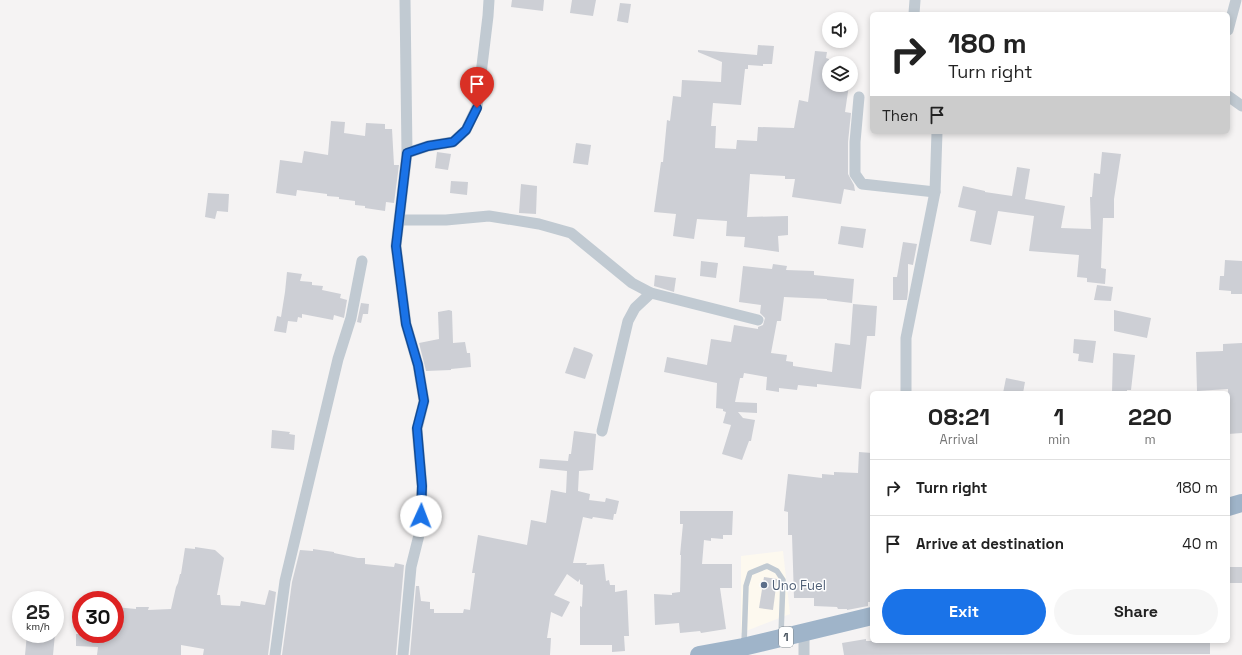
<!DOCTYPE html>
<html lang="en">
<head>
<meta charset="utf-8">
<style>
	:root { --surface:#fff; --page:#f6f6f6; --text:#222; --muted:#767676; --line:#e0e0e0; --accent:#1a73e8 }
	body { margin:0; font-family:"Space Grotesk",sans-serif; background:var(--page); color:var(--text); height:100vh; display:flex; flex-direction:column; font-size:15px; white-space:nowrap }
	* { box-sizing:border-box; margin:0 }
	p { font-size:13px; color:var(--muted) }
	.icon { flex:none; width:22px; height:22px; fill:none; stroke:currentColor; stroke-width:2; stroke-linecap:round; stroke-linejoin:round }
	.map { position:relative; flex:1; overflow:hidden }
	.sheet { position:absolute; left:870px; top:391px; width:360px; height:252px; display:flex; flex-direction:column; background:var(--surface); border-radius:6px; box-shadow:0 2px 6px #0003 }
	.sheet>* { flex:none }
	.banner { position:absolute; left:870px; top:12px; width:360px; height:122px; border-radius:6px; box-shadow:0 2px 6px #0003; background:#fff; color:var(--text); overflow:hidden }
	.controls { position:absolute; left:822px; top:12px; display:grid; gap:8px }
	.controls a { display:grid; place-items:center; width:36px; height:36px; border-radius:50%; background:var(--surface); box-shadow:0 2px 6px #0003; font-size:20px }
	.speed { position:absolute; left:12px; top:591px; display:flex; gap:8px; font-size:20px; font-weight:700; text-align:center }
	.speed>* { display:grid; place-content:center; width:52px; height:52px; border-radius:50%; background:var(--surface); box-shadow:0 2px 6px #0003; line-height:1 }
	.speed small { font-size:10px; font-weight:400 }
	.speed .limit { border:6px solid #d22; background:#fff; color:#111 }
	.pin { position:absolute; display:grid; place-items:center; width:34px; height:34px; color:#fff; margin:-41px -17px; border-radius:50% 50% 50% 0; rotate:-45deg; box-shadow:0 0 4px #0007 }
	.pin .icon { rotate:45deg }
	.me { position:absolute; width:44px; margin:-22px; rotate:2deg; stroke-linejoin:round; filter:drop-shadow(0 0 3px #0008) }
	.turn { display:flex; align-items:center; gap:14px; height:84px; padding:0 12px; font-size:18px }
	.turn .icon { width:52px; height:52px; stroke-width:2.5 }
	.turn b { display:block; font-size:28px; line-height:34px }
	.then { display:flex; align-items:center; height:38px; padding:0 12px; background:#0003; gap:8px; font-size:15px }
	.eta { display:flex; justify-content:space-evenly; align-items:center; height:68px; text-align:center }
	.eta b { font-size:24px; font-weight:800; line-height:28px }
	.button { display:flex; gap:8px; margin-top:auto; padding:8px 12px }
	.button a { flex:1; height:46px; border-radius:24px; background:var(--accent); color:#fff; font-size:16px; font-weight:800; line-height:46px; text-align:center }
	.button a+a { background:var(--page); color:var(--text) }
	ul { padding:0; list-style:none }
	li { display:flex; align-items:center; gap:12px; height:56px; padding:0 12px; border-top:1px solid var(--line) }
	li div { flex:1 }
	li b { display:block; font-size:15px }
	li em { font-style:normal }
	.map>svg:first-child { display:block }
	.commercial { fill:#fdf9ef }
	.building { fill:#cdcfd5 }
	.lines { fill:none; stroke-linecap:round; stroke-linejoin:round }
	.service { stroke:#c1cad2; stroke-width:5.5 }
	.minor { stroke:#c1cad2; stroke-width:11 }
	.trunk { stroke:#9fb4c9; stroke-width:18 }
	.route-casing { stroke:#114b97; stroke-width:10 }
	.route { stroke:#1a73e8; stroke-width:7 }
	.service-dot { fill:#5c6f8a; stroke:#fff; stroke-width:1.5 }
	.labels { text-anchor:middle; stroke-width:3; stroke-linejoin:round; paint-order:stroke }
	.shield { fill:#fff; stroke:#808990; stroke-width:1 }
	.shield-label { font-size:12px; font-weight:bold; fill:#4a5661 }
	.service-label { font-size:13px; fill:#4e5e75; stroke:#fff; text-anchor:start }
</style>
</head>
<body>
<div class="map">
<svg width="1242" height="655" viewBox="0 0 1242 655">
	<rect width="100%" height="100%" fill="#f5f3f3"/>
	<polygon class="commercial" points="783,551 790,614 741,633 741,556"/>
	<g class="building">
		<polygon points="512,0 544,0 543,11 511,7"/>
		<polygon points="572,0 596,0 593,16 570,13"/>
		<polygon points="620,3 631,4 628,23 617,21"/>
		<polygon points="758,45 774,46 772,64 763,64 763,66 748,65 748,69 745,69 741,105 713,103 711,126 716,126 715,148 736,149 737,140 757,141 758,127 794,128 799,100 808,102 815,51 827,52 826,58 829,59 829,85 849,85 845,112 851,113 848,142 848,174 854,185 855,191 844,189 841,204 792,197 795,179 785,179 785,176 750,174 747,217 788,216 788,235 778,236 779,252 744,247 745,237 726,236 727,221 697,219 694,239 673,236 676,214 654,212 661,162 663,162 667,120 670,121 673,96 681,97 682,80 721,82 722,62 698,52 698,50 757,55"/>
		<polygon points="331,121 345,122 344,133 365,136 366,123 385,124 385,129 392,129 394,165 399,165 394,203 386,202 385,211 365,208 365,206 355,205 355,201 339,199 339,197 327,196 327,194 297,190 296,196 276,193 280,160 302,163 304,151 328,155"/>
		<polygon points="576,143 591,145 588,165 573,163"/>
		<polygon points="437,152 451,154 448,170 435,168"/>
		<polygon points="1102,152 1121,154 1114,199 1114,218 1103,218 1101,268 1106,269 1105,284 1087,282 1087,278 1077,277 1079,255 1029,251 1034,216 998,211 991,245 970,241 976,211 958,207 963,186 985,191 985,192 1012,196 1017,167 1030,169 1025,199 1065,206 1061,228 1091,229 1090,197 1092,197 1094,173 1100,174"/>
		<polygon points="451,181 468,182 467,195 450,193"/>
		<polygon points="521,184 537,186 536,214 519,213"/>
		<polygon points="208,193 229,194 228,212 217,211 215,219 205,217"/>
		<polygon points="841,226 866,229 863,248 838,244"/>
		<polygon points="903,242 917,244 913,265 908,264 908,291 907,300 893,300 893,277 897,277"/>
		<polygon points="1225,260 1242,261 1242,294 1231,294 1231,291 1219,290 1220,276 1224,276"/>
		<polygon points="701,261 718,263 716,278 700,276"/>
		<polygon points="773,264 787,266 786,270 814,271 814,275 854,279 852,303 827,300 827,299 784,297 781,321 777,321 771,353 787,355 786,361 793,362 793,366 832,372 835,343 850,345 853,304 877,306 875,336 867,336 861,389 817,384 817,387 798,385 797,390 779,388 779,392 766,390 767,377 744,373 743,378 740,378 735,402 757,403 757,413 738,412 743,418 755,420 751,441 749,441 742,460 722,454 731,425 723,423 726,412 723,411 723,409 716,408 717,383 664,372 667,357 707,365 711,339 731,342 734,325 758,329 758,327 763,325 765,318 760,313 761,305 739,302 743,266 772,269"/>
		<polygon points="287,272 302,274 300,281 312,282 312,285 323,286 322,290 341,294 340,298 347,300 344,318 334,315 333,320 302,314 302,318 298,317 297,322 288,321 286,333 274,331 277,316 281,317 285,292"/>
		<polygon points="655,275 676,278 674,292 654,286"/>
		<polygon points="1097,285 1113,287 1111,301 1094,300"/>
		<polygon points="361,303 369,304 368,314 363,314 361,323 357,322"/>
		<polygon points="449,310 452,311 453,343 465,342 467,353 470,353 471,367 451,369 451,370 426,371 419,343 439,339 438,312"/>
		<polygon points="1114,310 1151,318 1147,338 1114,331"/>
		<polygon points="1074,339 1096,341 1093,363 1078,361 1079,354 1073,353"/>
		<polygon points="1242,343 1242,433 1228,434 1228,389 1197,391 1196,352 1223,351 1223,344"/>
		<polygon points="574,347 591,353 593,355 585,379 565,373"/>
		<polygon points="1113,353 1135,355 1131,390 1127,390 1127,393 1112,393"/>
		<polygon points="1006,378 1025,382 1023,393 1003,393"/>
		<polygon points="272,430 290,432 289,434 295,435 294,450 271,448"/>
		<polygon points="574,431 596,434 596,435 593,470 579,471 578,491 590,494 589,500 605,502 606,498 619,501 616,514 614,514 613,520 593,517 592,519 583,517 573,563 587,563 586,565 604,564 606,581 609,580 610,585 615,585 615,592 627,590 629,636 624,636 625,651 612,652 612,645 580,645 580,606 582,607 583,585 580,584 580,579 578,582 567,574 554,595 570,602 562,617 551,612 547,638 551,638 550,655 410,655 416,586 419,586 421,601 430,602 430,609 434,609 434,613 463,613 464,609 470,610 475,573 472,573 478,535 527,545 531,520 546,523 551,490 566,493 567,471 539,468 540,459 568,461 569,454 571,454"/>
		<polygon points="859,452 872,453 872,602 868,602 868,606 847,610 847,609 838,609 837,607 814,606 814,598 794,598 792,535 788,535 788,512 784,511 788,474 822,478 822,474 834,475 834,472 858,473"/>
		<polygon points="680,511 733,511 732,535 723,535 723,539 711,538 711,541 704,540 702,564 732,564 732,588 720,588 726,629 701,633 700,631 680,633 679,623 655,625 654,594 672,595 672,593 680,592 681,555 680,555 683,524 680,524"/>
		<polygon points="195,547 215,550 224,558 217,595 220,595 221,605 240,606 241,601 265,605 269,590 276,592 268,655 203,655 204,649 181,645 181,655 97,655 98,647 76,646 76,634 115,634 115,607 136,609 136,607 149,607 148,610 171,609 176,587 178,583 180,574 181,574 185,548 195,549"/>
		<polygon points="313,549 334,552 334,553 358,558 365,558 365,564 394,567 395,563 404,565 396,655 282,655 292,582 300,550 313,551"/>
		<rect x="1228" y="567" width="14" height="16"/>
		<polygon points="764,577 777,579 773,610 759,608"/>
		<polygon points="27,634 55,634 53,655 25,655"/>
		<polygon points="866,639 866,641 1153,641 1153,642 1210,641 1210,654 844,655 842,643"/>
	</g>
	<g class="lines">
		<polyline class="service" points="744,645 746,586 750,573 767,566 777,571 783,580 781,635"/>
		<g class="minor">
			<polyline points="914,14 915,0"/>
			<polyline points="1228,30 1236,0"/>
			<polyline points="1228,96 1242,106"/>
			<polyline points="859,97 855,142 855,174 862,184 935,192"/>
			<polyline points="407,153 428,146 453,142 466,130 477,107 488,16 489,0"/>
			<polyline points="400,220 446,220 489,216 539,224 571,233 632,283 651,293 758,320"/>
			<polyline points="906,393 906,338 935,192 937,132"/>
			<polyline points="602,431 628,321 635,308 651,293"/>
			<polyline points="804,633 804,655"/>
			<polyline points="275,655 285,581 338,359 351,318 362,261"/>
			<polyline points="403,655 411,567 420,531 422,486 417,429 424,401 418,365 406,324 396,246 407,153 405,0"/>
		</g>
		<g class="trunk">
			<polyline points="1228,507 1242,503"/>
			<polyline points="699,655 743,647 872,616"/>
		</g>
	</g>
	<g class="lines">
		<defs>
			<polyline id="route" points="421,516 422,486 417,428 424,401 418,365 406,324 396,246 407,153 428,146 453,142 466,130 477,108"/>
		</defs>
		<use href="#route" class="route-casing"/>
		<use href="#route" class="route"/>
	</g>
	<circle class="service-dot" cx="764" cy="585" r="4"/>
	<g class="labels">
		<rect class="shield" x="779" y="627" width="14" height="20" rx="3"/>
		<g class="shield-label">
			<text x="786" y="641">1</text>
		</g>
		<g class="service-label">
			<text x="772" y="590">Uno Fuel</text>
		</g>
	</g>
</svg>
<div class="controls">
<a><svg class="icon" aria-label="sound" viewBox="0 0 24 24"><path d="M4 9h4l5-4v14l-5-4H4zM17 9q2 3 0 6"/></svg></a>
<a><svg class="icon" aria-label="layers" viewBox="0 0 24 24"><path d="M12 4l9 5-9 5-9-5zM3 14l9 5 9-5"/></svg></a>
</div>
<div class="speed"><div>25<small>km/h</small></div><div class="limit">30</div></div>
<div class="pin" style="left:477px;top:108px;background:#d93025"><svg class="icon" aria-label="arrive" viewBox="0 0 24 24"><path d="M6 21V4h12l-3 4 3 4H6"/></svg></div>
<svg class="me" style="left:421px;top:516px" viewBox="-20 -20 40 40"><circle r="19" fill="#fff"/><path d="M0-13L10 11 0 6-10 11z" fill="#1a73e8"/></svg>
<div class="banner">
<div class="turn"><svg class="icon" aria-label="right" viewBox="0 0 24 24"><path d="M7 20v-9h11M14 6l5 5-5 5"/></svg><div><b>180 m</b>Turn right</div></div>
<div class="then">Then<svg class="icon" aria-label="arrive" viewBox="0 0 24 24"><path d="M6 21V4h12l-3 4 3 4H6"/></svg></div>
</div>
<section class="sheet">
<div class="eta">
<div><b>08:21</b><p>Arrival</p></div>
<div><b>1</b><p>min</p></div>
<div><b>220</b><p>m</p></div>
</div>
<ul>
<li><svg class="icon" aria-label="right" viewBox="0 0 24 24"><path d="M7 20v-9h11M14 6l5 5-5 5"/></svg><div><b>Turn right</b></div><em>180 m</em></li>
<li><svg class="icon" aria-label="arrive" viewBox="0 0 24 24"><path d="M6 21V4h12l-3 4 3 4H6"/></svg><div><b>Arrive at destination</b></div><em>40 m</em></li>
</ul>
<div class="button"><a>Exit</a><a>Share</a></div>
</section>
</div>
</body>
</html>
